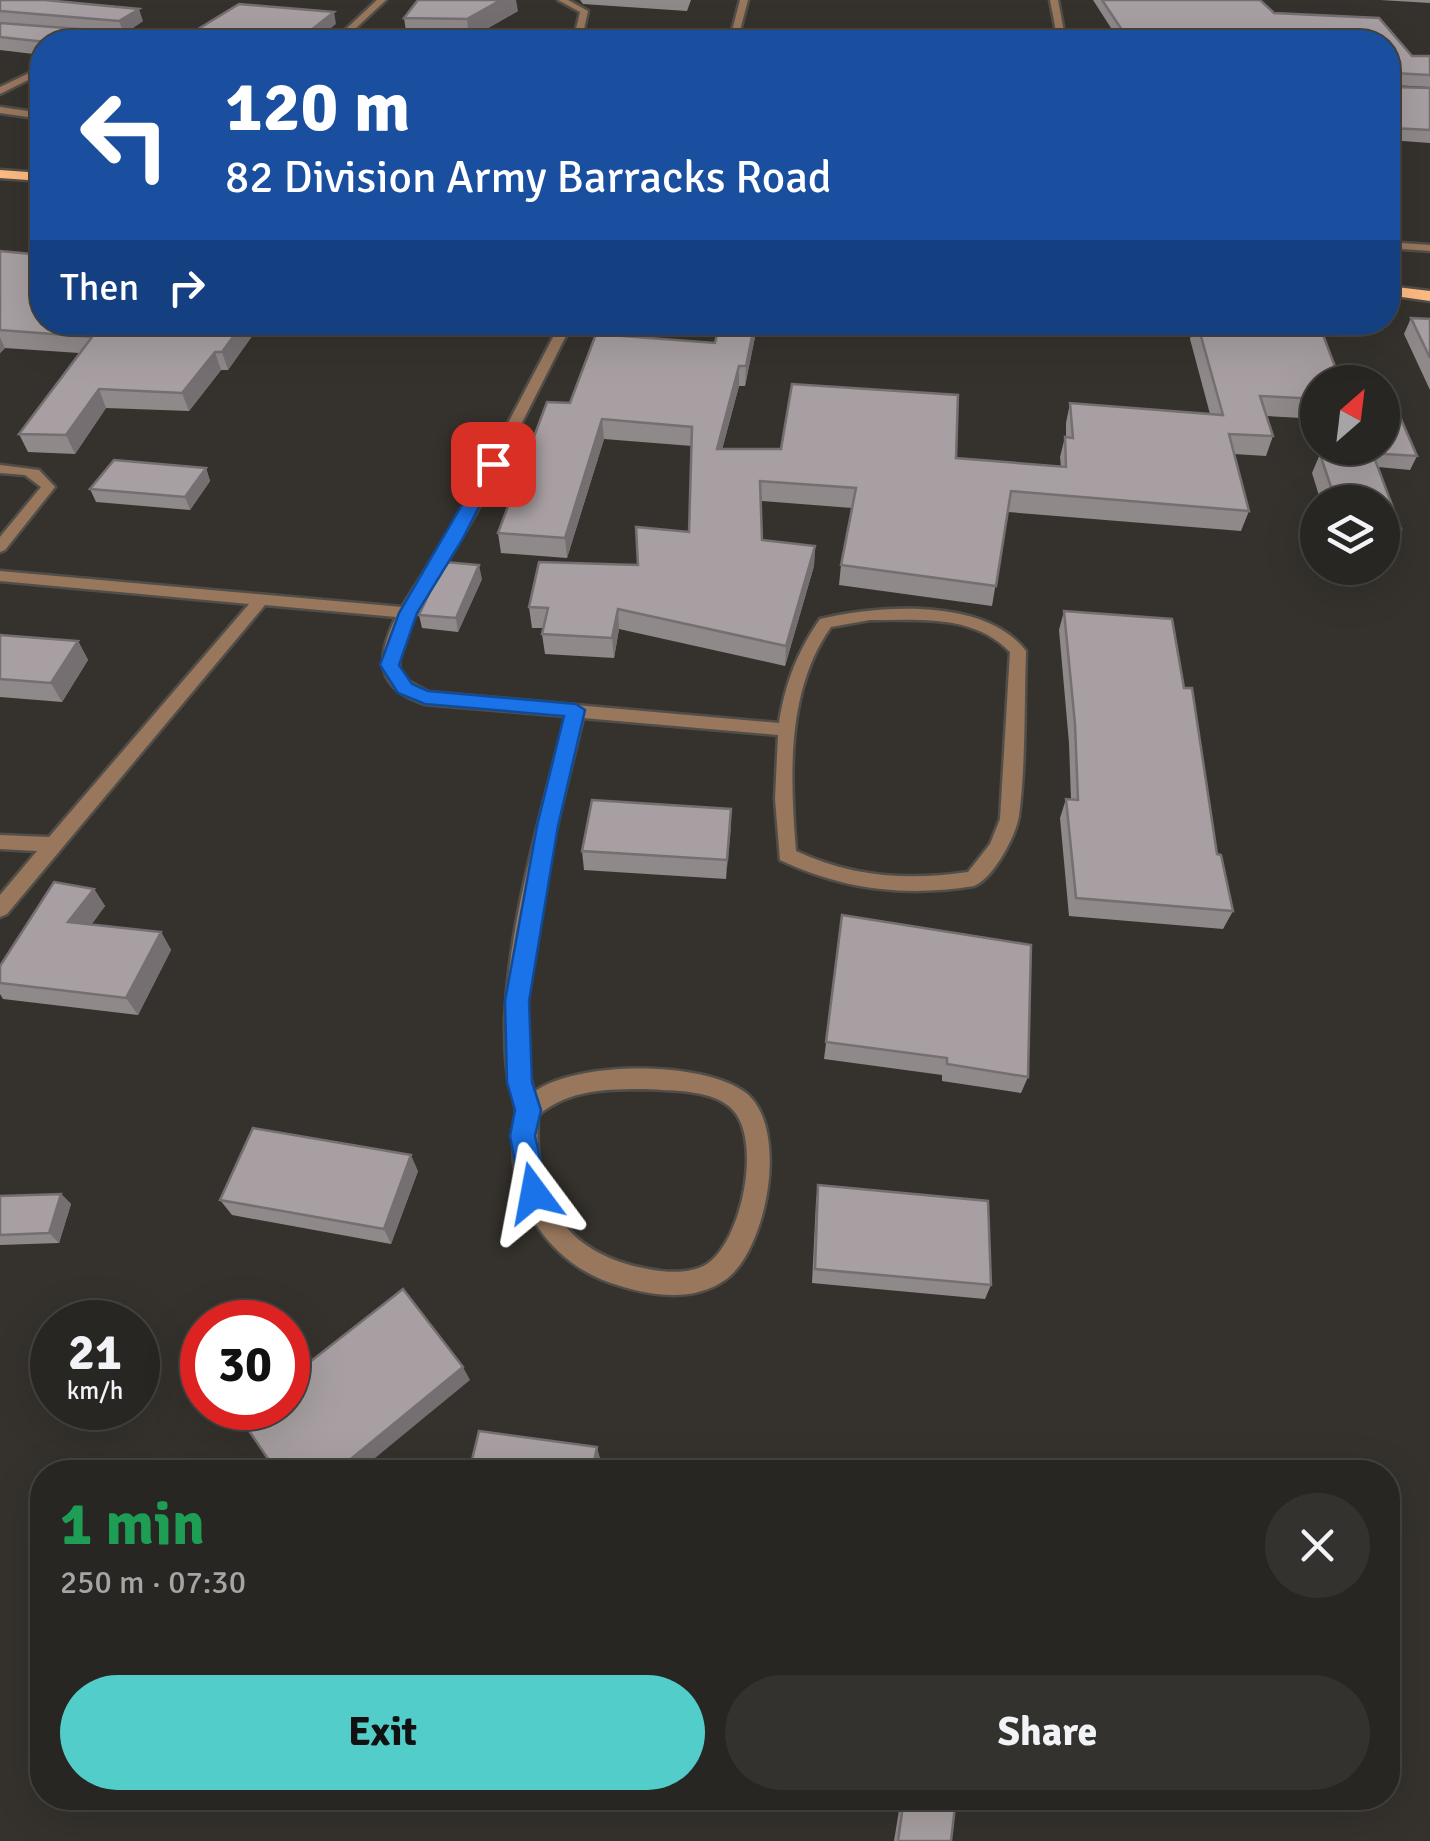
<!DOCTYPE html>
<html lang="en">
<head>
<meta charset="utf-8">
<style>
	:root { --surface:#282622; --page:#34322f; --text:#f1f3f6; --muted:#a5a5a5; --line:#444340; --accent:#53cdc9 }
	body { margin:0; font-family:Signika,sans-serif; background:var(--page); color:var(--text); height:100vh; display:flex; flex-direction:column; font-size:38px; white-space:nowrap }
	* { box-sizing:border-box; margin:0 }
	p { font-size:32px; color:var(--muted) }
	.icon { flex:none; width:55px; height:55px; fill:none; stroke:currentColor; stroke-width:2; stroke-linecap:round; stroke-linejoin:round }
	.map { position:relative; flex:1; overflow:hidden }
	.sheet { position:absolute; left:30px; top:1460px; width:1370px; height:350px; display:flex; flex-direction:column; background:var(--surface); border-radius:40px; box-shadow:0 10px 40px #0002,0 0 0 2px var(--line) }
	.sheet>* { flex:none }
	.banner { position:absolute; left:30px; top:30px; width:1370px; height:305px; border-radius:40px; box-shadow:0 10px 40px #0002,0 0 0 2px var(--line); background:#1a4fa0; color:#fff; overflow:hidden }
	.needle { width:65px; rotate:28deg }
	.buttons { position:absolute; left:1300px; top:365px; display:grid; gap:20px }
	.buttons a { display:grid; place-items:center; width:100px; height:100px; border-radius:50%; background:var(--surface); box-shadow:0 10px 40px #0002,0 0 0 2px var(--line); font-size:50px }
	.speed { position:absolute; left:30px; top:1300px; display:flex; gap:20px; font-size:50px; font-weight:700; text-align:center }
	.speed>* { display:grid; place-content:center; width:130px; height:130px; border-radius:50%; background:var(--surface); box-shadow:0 10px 40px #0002,0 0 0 2px var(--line); line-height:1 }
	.speed small { font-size:25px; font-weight:400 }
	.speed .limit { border:15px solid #d22; background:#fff; color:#111 }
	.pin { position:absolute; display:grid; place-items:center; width:85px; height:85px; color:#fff; margin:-42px; border-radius:20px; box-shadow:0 5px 15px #0006 }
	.me { position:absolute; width:110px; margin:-55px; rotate:347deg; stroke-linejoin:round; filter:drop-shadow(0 0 8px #0008) }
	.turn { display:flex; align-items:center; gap:35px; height:210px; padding:0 30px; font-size:45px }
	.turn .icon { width:130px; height:130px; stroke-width:2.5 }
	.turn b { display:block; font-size:70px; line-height:85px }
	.then { display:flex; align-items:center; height:95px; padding:0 30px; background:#0003; gap:20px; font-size:38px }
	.round { display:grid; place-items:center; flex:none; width:105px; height:105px; border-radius:52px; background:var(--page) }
	.head { display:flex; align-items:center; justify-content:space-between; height:170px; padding:0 30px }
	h1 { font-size:60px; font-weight:800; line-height:75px; color:#1e9e55 }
	.action { display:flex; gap:20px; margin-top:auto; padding:20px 30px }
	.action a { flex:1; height:115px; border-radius:60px; background:var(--accent); color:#111; font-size:40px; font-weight:800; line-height:115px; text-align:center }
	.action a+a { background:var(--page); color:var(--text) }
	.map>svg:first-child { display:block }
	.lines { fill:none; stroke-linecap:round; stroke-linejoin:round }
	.lane-casing { stroke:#514e49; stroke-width:5 }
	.street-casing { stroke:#514e49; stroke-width:5 }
	.primary-casing { stroke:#514e49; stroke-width:5 }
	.lane { fill:#98775d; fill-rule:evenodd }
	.street { fill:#98775d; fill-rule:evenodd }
	.primary { fill:#febb83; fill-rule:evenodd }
	.wall { fill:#90898a }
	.shaded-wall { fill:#756f71 }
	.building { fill:#a79fa1; stroke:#756f71; stroke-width:2.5 }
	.route { fill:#1a73e8; stroke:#114b97; stroke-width:2.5 }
</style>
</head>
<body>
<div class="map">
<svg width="1430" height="1841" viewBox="0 0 1430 1841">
	<rect width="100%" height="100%" fill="#35322d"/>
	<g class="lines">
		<defs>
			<g id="lane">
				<polygon points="558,0 568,0 588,11 584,29 575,42 567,42 576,29 580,12"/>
				<polygon points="740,0 748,0 737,42 729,42"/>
				<polygon points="42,67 42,73 0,94 0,87"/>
				<polygon points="0,107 42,113 42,119 0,113"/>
			</g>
			<g id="street">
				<polygon points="377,0 386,0 341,42 332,42"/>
				<polygon points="1050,0 1058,0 1066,42 1058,42"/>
				<polygon points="79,36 135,39 139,42 82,41"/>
				<polygon points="1388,242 1430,245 1430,251 1388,248"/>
				<path d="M561,322H573L476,513L405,633L400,648L399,669L408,681L428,692L779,723C785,684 797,652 820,619C879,605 985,597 1026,651C1024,705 1026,762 1019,816C1016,836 993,879 974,886C905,897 844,890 780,860L775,799L778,735L583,718C561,811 506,1003 534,1092C576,1061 703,1060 746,1093C790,1128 767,1251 725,1280C691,1304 645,1295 608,1282C557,1263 522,1219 514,1164C512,1146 516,1129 516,1111C515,1101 511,1091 509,1082C505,1062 505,1041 505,1021C509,919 541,815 566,716L425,704C375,688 376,659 396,617L265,605L7,914L0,917V895L37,851L0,849V835L49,837L249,604L0,581V571L402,607L461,513ZM870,620C918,620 974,614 1010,652L1000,819L990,844L968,872C908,881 852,877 796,851C790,777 786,690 831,627ZM646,1089C673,1091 714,1089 733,1110C762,1141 742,1241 707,1264C691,1274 666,1273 648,1269C562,1253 533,1198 538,1115C570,1089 607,1089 646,1089Z"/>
				<polygon points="0,465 39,470 55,487 5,550 0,552 0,537 41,487 25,475 0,473"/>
			</g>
			<g id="primary">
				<polygon points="0,170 42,173 42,181 0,178"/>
				<polygon points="1388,286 1430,291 1430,301 1388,295"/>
			</g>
		</defs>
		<use href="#lane" class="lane-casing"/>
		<use href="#street" class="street-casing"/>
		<use href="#primary" class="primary-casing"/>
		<use href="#lane" class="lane"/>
		<use href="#street" class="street"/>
		<use href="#primary" class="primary"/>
	</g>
	<g class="wall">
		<polygon points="0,0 143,21 124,34 106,33 42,42 42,55 0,50"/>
		<polygon points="580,0 691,0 687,11 583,4"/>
		<polygon points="1093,0 1260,0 1274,13 1379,18 1412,56 1430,56 1430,87 1392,85 1392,87 1430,88 1430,143 1388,140 1388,42 1120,42"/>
		<polygon points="1380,0 1430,0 1430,3"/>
		<polygon points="518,11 469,39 407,38 404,18"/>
		<polygon points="0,251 42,322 262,322 228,370 221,370 189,411 106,408 75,454 28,452 19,434 79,353 5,348 0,353"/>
		<polygon points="1411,318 1430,319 1430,390 1404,334"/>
		<polygon points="758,322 745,386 739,386 722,449 956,458 1061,467 1060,457 1065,437 1066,437 1066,423 1070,403 1210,414 1190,339 1195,322 1318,322 1318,419 1267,416 1273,436 1266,456 1234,454 1249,511 1241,531 1008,512 992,606 839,585 841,565 852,508 761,501 762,540 815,546 814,566 785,666 619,629 614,658 545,654 542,634 543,628 532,628 529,607 638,565 689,532 692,446 604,439 567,558 501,553 498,533 570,403 715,343"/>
		<polygon points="1356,448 1382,448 1417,456 1410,470 1378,467 1401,529 1391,548 1382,548 1382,502 1321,502 1312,473 1320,454 1360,456"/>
		<polygon points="206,468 210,481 190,510 96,502 90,489"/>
		<polygon points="482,579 458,632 422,628 419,615"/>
		<polygon points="1064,611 1184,688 1217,854 1233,911 1223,929 1069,916 1060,818 1066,799 1071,799 1069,743 1059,630"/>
		<polygon points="0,635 78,641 88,660 62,702 0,697"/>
		<polygon points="731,809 726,879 584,870 582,851"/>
		<polygon points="94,889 105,906 91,925 161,932 171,950 138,1015 3,999 0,994 0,966"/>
		<polygon points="842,915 1028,1077 1021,1093 942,1081 942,1075 824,1059"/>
		<polygon points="418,1171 391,1244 232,1215 220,1200"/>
		<polygon points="818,1185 991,1285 985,1299 812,1283 816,1201"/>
		<polygon points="61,1194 71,1204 59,1243 0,1245 0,1196"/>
		<polygon points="901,1798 956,1798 951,1841 894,1841"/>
	</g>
	<g class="shaded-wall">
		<polygon points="501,0 516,0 518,11 469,39 467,19"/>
		<polygon points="139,9 143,21 124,34 119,21"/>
		<polygon points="334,12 336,24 314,42 296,42"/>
		<polygon points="105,31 109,42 101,42 98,35"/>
		<polygon points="244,322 262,322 228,370 222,352"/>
		<polygon points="755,322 758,322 745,386 746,366"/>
		<polygon points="0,337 5,348 0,353"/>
		<polygon points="215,352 221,370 189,411 182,393"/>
		<polygon points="739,366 739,386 717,469 717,449"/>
		<polygon points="99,389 106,408 75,454 66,435"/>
		<polygon points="602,419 604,439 567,558 565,538"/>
		<polygon points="206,468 210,481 190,510 185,497"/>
		<polygon points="815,546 814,566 785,666 786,646"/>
		<polygon points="479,565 482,579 458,632 456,618"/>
		<polygon points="618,609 619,629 614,658 612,638"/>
		<polygon points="78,641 88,660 62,702 51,683"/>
		<polygon points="731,809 731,828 726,879 727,860"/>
		<polygon points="94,889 105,906 80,940 68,922"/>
		<polygon points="161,932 171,950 138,1015 126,998"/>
		<polygon points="411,1155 418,1171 391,1244 384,1229"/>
		<polygon points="61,1194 71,1204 59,1243 49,1233"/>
		<polygon points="463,1367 470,1380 358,1472 335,1472"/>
		<polygon points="597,1447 600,1458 597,1472 592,1472"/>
	</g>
	<g class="building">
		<polygon points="0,0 45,0 139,9 119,21 0,11"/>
		<polygon points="418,0 501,0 467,19 404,18"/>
		<polygon points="1102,0 1260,0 1274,13 1379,18 1412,56 1430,56 1430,75 1393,73 1389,77 1392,87 1430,88 1430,130 1392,128 1388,118 1388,42 1130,42"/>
		<polygon points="239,4 334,12 296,42 177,42"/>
		<polygon points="0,23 105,31 98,35 103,42 45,42 0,37"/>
		<polygon points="0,251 42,255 42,322 244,322 222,352 215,352 182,393 99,389 66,435 19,434 92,337 0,330"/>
		<polygon points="1411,318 1430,319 1430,358"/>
		<polygon points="720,322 755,322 746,366 739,366 717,449 781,449 792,384 958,395 956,458 1066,467 1065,437 1073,438 1070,403 1223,415 1197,322 1318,322 1341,382 1318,382 1318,399 1260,396 1273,436 1229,434 1249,511 1011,491 996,586 841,565 856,488 760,481 762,540 815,546 786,646 618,609 612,638 542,634 548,608 529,607 539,562 638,565 636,527 689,532 692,427 602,419 565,538 498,533 547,402 570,403 596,334 715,343"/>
		<polygon points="1382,402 1394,403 1417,456 1369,453 1367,448 1382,448"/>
		<polygon points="1320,454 1374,457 1401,529 1382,528 1382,502 1336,502"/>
		<polygon points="114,460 206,468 185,497 90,489"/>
		<polygon points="444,562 479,565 456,618 419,615"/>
		<polygon points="1064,611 1172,619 1184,688 1192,688 1217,854 1221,855 1233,911 1076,898 1066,799 1078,800 1075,724"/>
		<polygon points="0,635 78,641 51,683 0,679"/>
		<polygon points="592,800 731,809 727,860 582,851"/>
		<polygon points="54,882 94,889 68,922 161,932 126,998 0,983 0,966"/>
		<polygon points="842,915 1031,945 1028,1077 947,1064 947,1058 826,1042"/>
		<polygon points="253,1128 411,1155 384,1229 220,1200"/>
		<polygon points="818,1185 988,1201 991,1285 815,1269"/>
		<polygon points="61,1194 49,1233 0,1235 0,1196"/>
		<polygon points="403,1289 463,1367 335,1472 277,1472 239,1416 251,1408 288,1408 288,1379"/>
		<polygon points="479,1431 597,1447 592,1472 469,1472"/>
		<polygon points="777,1461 781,1472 749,1472"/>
		<polygon points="904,1798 956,1798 951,1841 898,1841"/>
	</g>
	<polygon class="route" points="488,460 501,464 462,540 417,613 399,665 412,684 428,691 576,704 585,710 558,826 529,1001 532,1082 541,1110 535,1136 548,1193 544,1202 534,1206 525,1202 521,1193 510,1136 515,1110 507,1082 505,1001 537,826 564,716 425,704 398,693 380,665 399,613"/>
</svg>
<div class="buttons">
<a><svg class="needle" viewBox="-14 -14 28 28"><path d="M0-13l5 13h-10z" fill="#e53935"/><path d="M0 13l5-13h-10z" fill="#a5a5a5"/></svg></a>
<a><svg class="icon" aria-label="layers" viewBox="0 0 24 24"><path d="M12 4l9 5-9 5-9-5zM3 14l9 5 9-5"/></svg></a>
</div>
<div class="speed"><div>21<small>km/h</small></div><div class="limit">30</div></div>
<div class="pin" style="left:493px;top:464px;background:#d93025"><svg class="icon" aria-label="arrive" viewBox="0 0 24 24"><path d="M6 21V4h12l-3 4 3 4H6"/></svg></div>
<svg class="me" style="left:534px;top:1193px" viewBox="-20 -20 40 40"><path d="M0-17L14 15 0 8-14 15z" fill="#1a73e8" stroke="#fff" stroke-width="4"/></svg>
<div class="banner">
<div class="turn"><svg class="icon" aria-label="left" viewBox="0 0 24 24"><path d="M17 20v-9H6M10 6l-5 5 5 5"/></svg><div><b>120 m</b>82 Division Army Barracks Road</div></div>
<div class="then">Then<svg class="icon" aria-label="right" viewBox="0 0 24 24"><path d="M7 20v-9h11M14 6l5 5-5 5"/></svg></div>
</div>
<section class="sheet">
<div class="head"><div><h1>1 min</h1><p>250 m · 07:30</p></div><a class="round"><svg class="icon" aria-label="close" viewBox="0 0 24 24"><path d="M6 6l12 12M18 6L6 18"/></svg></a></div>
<div class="action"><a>Exit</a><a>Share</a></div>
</section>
</div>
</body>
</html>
